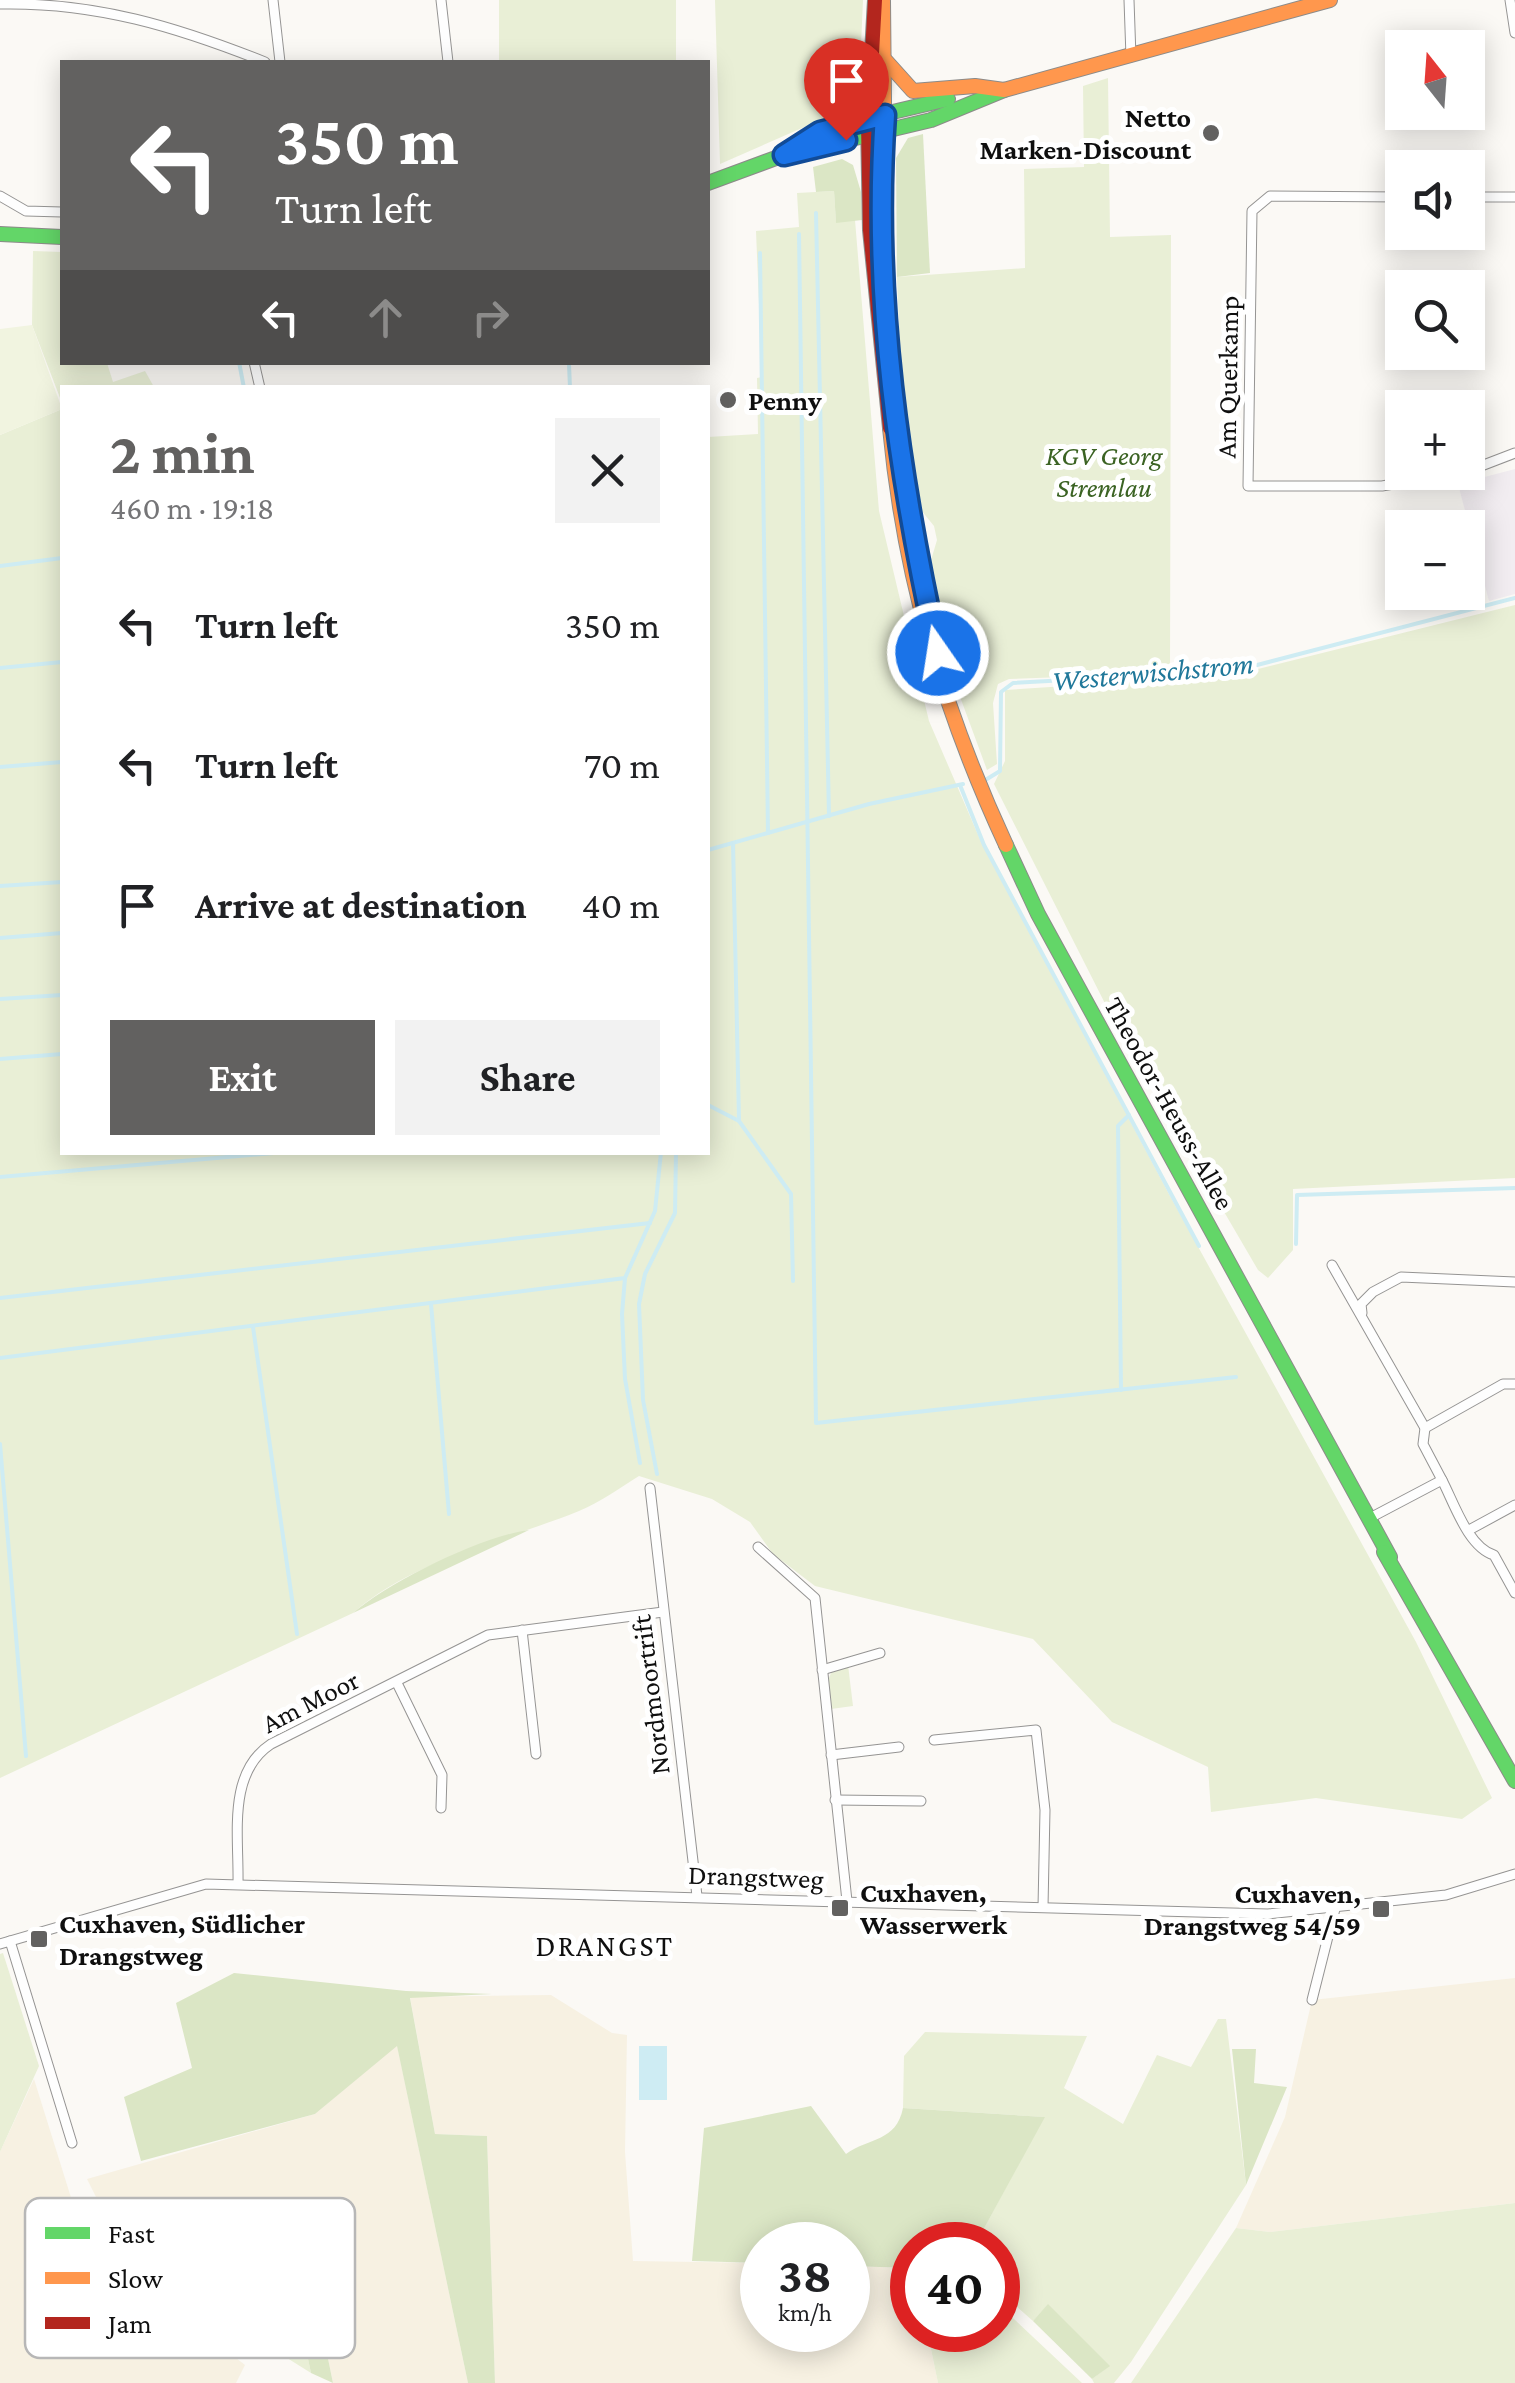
<!DOCTYPE html>
<html lang="en">
<head>
<meta charset="utf-8">
<style>
	:root { --surface:#fff; --page:#f2f2f2; --text:#202124; --muted:#757577; --accent:#626160 }
	body { margin:0; font-family:"Crimson Pro",serif; background:var(--page); color:var(--text); height:100vh; display:flex; flex-direction:column; font-size:38px; white-space:nowrap }
	* { box-sizing:border-box; margin:0 }
	p { font-size:32px; color:var(--muted) }
	.icon { flex:none; width:55px; height:55px; fill:none; stroke:currentColor; stroke-width:2; stroke-linecap:round; stroke-linejoin:round }
	.map { position:relative; flex:1; overflow:hidden }
	.sheet { position:absolute; left:60px; top:385px; width:650px; height:770px; display:flex; flex-direction:column; background:var(--surface); border-radius:0px; box-shadow:0 5px 25px #0003 }
	.sheet>* { flex:none }
	.guide { position:absolute; left:60px; top:60px; width:650px; height:305px; border-radius:0px; box-shadow:0 5px 25px #0003; background:#626160; color:#fff; overflow:hidden }
	.needle { width:65px; rotate:343deg }
	.tools { position:absolute; left:1385px; top:30px; display:grid; gap:20px }
	.tools a { display:grid; place-items:center; width:100px; height:100px; border-radius:0px; background:var(--surface); box-shadow:0 5px 25px #0003; font-size:50px }
	.speed { position:absolute; left:740px; top:2222px; display:flex; gap:20px; font-size:50px; font-weight:700; text-align:center }
	.speed>* { display:grid; place-content:center; width:130px; height:130px; border-radius:50%; background:var(--surface); box-shadow:0 5px 25px #0003; line-height:1 }
	.speed small { font-size:25px; font-weight:400 }
	.speed .limit { border:15px solid #d22; background:#fff; color:#111 }
	.pin { position:absolute; display:grid; place-items:center; width:85px; height:85px; color:#fff; margin:-102px -42px; border-radius:50% 50% 50% 0; rotate:-45deg; box-shadow:0 0 10px #0007 }
	.pin .icon { rotate:45deg }
	.me { position:absolute; width:110px; margin:-55px; rotate:347deg; stroke-linejoin:round; filter:drop-shadow(0 0 8px #0008) }
	.turn { display:flex; align-items:center; gap:35px; height:210px; padding:0 50px; font-size:45px }
	.turn .icon { width:130px; height:130px; stroke-width:2.5 }
	.turn b { display:block; font-size:70px; line-height:85px }
	.lanes { display:flex; align-items:center; height:95px; padding:0 50px; background:#0003; justify-content:center; gap:50px; direction:ltr }
	.lanes .off { opacity:.35 }
	.round { display:grid; place-items:center; flex:none; width:105px; height:105px; border-radius:0px; background:var(--page) }
	.headline { display:flex; align-items:center; justify-content:space-between; height:170px; padding:0 50px }
	h1 { font-size:60px; font-weight:700; line-height:75px; color:var(--accent) }
	.primary-button { display:flex; gap:20px; margin-top:auto; padding:20px 50px }
	.primary-button a { flex:1; height:115px; border-radius:0px; background:var(--accent); color:#fff; font-size:40px; font-weight:700; line-height:115px; text-align:center }
	.primary-button a+a { background:var(--page); color:var(--text) }
	ul { padding:0; list-style:none }
	li { display:flex; align-items:center; gap:30px; height:140px; padding:0 50px }
	li div { flex:1 }
	li b { display:block; font-size:38px }
	li em { font-style:normal }
	.map>svg:first-child { display:block }
	.industrial { fill:#f2edf1 }
	.farmland { fill:#f7f1e2 }
	.green { fill:#e9efd6 }
	.forest { fill:#dbe6c5 }
	.pitch { fill:#f1f4e0 }
	.water { fill:#ceecf3 }
	.lines { fill:none; stroke-linecap:round; stroke-linejoin:round }
	.stream { stroke:#ceecf3; stroke-width:4 }
	.street-casing { stroke:#959493; stroke-width:11 }
	.fast-casing { stroke:#8c8b89; stroke-width:16 }
	.slow-casing { stroke:#8c8b89; stroke-width:16 }
	.jam-casing { stroke:#8c8b89; stroke-width:16 }
	.street { stroke:#fefefe; stroke-width:9 }
	.fast { stroke:#63d668; stroke-width:14 }
	.slow { stroke:#ff974d; stroke-width:14 }
	.jam { stroke:#b3261e; stroke-width:14 }
	.route-casing { stroke:#114b97; stroke-width:25 }
	.route { stroke:#1a73e8; stroke-width:18 }
	.poi-dot { fill:#626160; stroke:#fff; stroke-width:4 }
	.labels { text-anchor:middle; stroke-width:10; stroke-linejoin:round; paint-order:stroke }
	.poi-label { font-size:28px; font-weight:bold; fill:#0f0f0f; stroke:#fff; text-anchor:start }
	.street-label { font-size:28px; fill:#0f0f0f; stroke:#fff }
	.park-label { font-size:28px; font-style:italic; fill:#3b6323; stroke:#fff }
	.water-label { font-size:30px; font-style:italic; fill:#20789a; stroke:#fff }
	.neighbourhood-label { font-size:30px; letter-spacing:2.5px; fill:#0f0f0f; stroke:#fff }
	.key { fill:#fff; stroke:#b7b7b7; stroke-width:2.5 }
	.key-label { font-size:28px; fill:#0f0f0f }
</style>
</head>
<body>
<div class="map">
<svg width="1515" height="2383" viewBox="0 0 1515 2383">
	<rect width="100%" height="100%" fill="#fbf9f5"/>
	<polygon class="industrial" points="1515,469 1515,594 1489,601 1458,484"/>
	<g class="farmland">
		<polygon points="1515,1978 1515,2203 1270,2232 1236,2228 1285,2117 1312,2000"/>
		<polygon points="551,1995 612,2033 627,2035 625,2152 633,2261 762,2263 762,2330 848,2330 848,2266 912,2268 912,2330 927,2330 938,2383 495,2383 487,2136 435,2134 410,1997"/>
		<polygon points="397,2045 468,2383 333,2383 298,2212 267,2238 163,2280 108,2221 87,2179 315,2114"/>
		<polygon points="34,2079 73,2204 113,2263 245,2365 236,2383 0,2383 0,2152"/>
	</g>
	<g class="green">
		<rect x="499" y="0" width="177" height="62"/>
		<polygon points="715,0 863,0 860,68 853,101 834,114 720,164"/>
		<polygon points="1108,78 1110,237 1171,235 1170,673 1009,679 998,684 993,703 997,764 987,770 952,675 929,567 937,540 934,526 921,510 914,487 902,403 897,277 1025,268 1024,169 1084,167 1083,86"/>
		<path d="M834,191L836,222L855,220L879,511L929,721L979,837L1169,1194L1416,1642L1492,1798L1462,1819L1316,1798L1211,1812L1208,1767L1112,1722L1033,1639L815,1586L773,1554L750,1522L712,1499L639,1476C620,1488 600,1502 579,1511C505,1541 415,1559 353,1613L0,1778V435L62,409V1152H708V437L758,434L757,378L762,377L756,231L799,227L797,193Z"/>
		<polygon points="33,251 62,252 62,362 107,363 113,382 145,371 154,387 62,388 62,403 32,325"/>
		<polygon points="1515,605 1515,1178 1293,1189 1293,1250 1268,1278 1258,1270 1122,1037 994,784 1005,761 1005,690 1234,675"/>
		<polygon points="848,1665 853,1706 831,1709 828,1680 832,1671"/>
		<polygon points="3,1953 39,2066 0,2152 0,1954"/>
		<polygon points="1218,2019 1226,2019 1246,2185 1131,2362 1114,2383 1094,2383 1092,2379 1109,2366 1048,2305 1033,2321 998,2290 998,2245 975,2245 1044,2117 903,2108 904,2056 925,2032 1087,2036 1064,2088 1123,2124 1157,2055 1191,2067"/>
		<polygon points="1515,2203 1515,2383 1131,2383 1236,2228 1270,2232"/>
		<polygon points="286,2250 311,2373 163,2280 182,2272 189,2288"/>
		<polygon points="998,2304 1082,2383 938,2383 927,2330 998,2330"/>
	</g>
	<g class="forest">
		<polygon points="923,134 930,273 897,277 896,158 908,138"/>
		<polygon points="842,159 853,165 861,192 862,220 836,223 834,191 816,192 813,167"/>
		<path d="M529,1530L353,1613C389,1582 482,1536 529,1530Z"/>
		<polygon points="234,1973 406,1991 492,1994 410,1998 435,2134 487,2136 495,2383 468,2383 397,2046 315,2114 141,2161 124,2097 192,2068 176,2003"/>
		<polygon points="1232,2049 1256,2049 1254,2083 1287,2087 1246,2185"/>
		<path d="M811,2106L846,2154C870,2137 896,2142 903,2108L1045,2117L975,2245H912V2268L848,2266V2245H762V2263L692,2261L704,2128Z"/>
		<polygon points="298,2212 333,2383 311,2373 285,2250 189,2288 182,2272 267,2238"/>
		<polygon points="1048,2304 1110,2366 1092,2379 1033,2321"/>
	</g>
	<polygon class="pitch" points="32,325 62,409 0,435 0,329"/>
	<rect class="water" x="639" y="2046" width="28" height="54"/>
	<g class="lines">
		<g class="stream">
			<polyline points="816,213 829,816"/>
			<polyline points="799,234 816,1423 1236,1377"/>
			<polyline points="760,253 768,833"/>
			<polyline points="239,362 244,388"/>
			<polyline points="569,364 570,388"/>
			<polyline points="0,566 62,558"/>
			<polyline points="0,668 62,662"/>
			<polyline points="0,767 62,762"/>
			<polyline points="987,779 1000,771 1001,692 1013,683 1234,671 1515,598"/>
			<polyline points="960,785 984,845 1199,1246"/>
			<polyline points="733,843 739,1121"/>
			<polyline points="708,850 869,804 963,784"/>
			<polyline points="0,886 62,882"/>
			<polyline points="0,938 62,933"/>
			<polyline points="0,999 62,995"/>
			<polyline points="0,1059 62,1054"/>
			<polyline points="708,1105 739,1121 791,1194 793,1281"/>
			<polyline points="0,1177 285,1152"/>
			<polyline points="1296,1244 1297,1195 1515,1188"/>
			<polyline points="0,1298 650,1223"/>
			<polyline points="431,1304 449,1514"/>
			<polyline points="253,1327 297,1634"/>
			<polyline points="0,1358 625,1278"/>
			<polyline points="1121,1390 1118,1126 1129,1115"/>
			<polyline points="0,1444 26,1756"/>
			<polyline points="640,1463 625,1379 622,1314 625,1278 655,1211 661,1152"/>
			<polyline points="657,1474 643,1400 639,1304 645,1274 675,1213 676,1152"/>
		</g>
		<defs>
			<g id="street">
				<polyline points="273,0 280,62"/>
				<polyline points="441,0 448,62"/>
				<polyline points="1129,0 1131,57"/>
				<polyline points="1510,0 1515,33"/>
				<path d="M0,4C96,2 177,27 265,62"/>
				<polyline points="0,196 26,211 62,212"/>
				<polyline points="1402,197 1270,196 1252,211 1248,486 1382,486 1462,472"/>
				<polyline points="1468,197 1515,197"/>
				<polyline points="254,362 260,388"/>
				<polyline points="1468,471 1515,453"/>
				<polyline points="1332,1265 1425,1428 1423,1444 1442,1480"/>
				<polyline points="1362,1313 1361,1304 1373,1292 1401,1277 1515,1282"/>
				<polyline points="1425,1428 1503,1384 1515,1384"/>
				<polyline points="650,1488 697,1896"/>
				<path d="M1368,1519L1442,1480C1454,1503 1468,1547 1494,1555L1515,1593"/>
				<polyline points="1469,1530 1515,1505"/>
				<polyline points="758,1547 815,1598 847,1901"/>
				<polyline points="522,1630 536,1754"/>
				<polyline points="822,1670 880,1653"/>
				<polyline points="397,1683 442,1775 441,1808"/>
				<polyline points="934,1740 1036,1730 1045,1810 1043,1907"/>
				<polyline points="831,1755 899,1747"/>
				<polyline points="835,1800 921,1801"/>
				<path d="M238,1883C239,1835 227,1773 271,1744L488,1635L663,1612"/>
				<polyline points="10,1941 72,2143"/>
				<polyline points="0,1944 206,1884 1268,1914 1446,1895 1515,1874"/>
				<polyline points="1312,2000 1335,1909"/>
			</g>
			<g id="fast">
				<polyline points="784,155 931,120 1004,90"/>
				<polyline points="708,183 784,155 794,145 846,123 948,99"/>
				<polyline points="0,234 62,237"/>
				<polyline points="905,489 931,625"/>
				<polyline points="1006,845 1038,914 1390,1557"/>
				<polyline points="1384,1552 1515,1781"/>
			</g>
			<g id="slow">
				<polyline points="883,1 886,299"/>
				<polyline points="886,61 913,91 975,86 1004,90 1330,0"/>
				<path d="M890,428C904,577 943,709 1006,845"/>
			</g>
			<polyline id="jam" points="875,0 868,124 870,230 890,428"/>
		</defs>
		<use href="#street" class="street-casing"/>
		<use href="#fast" class="fast-casing"/>
		<use href="#slow" class="slow-casing"/>
		<use href="#jam" class="jam-casing"/>
		<use href="#street" class="street"/>
		<use href="#fast" class="fast"/>
		<use href="#slow" class="slow"/>
		<use href="#jam" class="jam"/>
	</g>
	<g class="lines">
		<defs>
			<path id="route" d="M846,140L784,155L820,132L885,115C872,297 899,477 938,653"/>
		</defs>
		<use href="#route" class="route-casing"/>
		<use href="#route" class="route"/>
	</g>
	<g class="poi-dot">
		<circle cx="1211" cy="133" r="10"/>
		<circle cx="728" cy="400" r="10"/>
		<rect x="830" y="1898" width="20" height="20" rx="5"/>
		<rect x="1371" y="1899" width="20" height="20" rx="5"/>
		<rect x="29" y="1929" width="20" height="20" rx="5"/>
	</g>
	<g class="labels">
		<g class="poi-label">
			<text x="1191" y="127" text-anchor="end">Netto<tspan x="1191" dy="32">Marken-Discount</tspan></text>
			<text x="748" y="410">Penny</text>
			<text x="860" y="1902">Cuxhaven,<tspan x="860" dy="32">Wasserwerk</tspan></text>
			<text x="1361" y="1903" text-anchor="end">Cuxhaven,<tspan x="1361" dy="32">Drangstweg 54/59</tspan></text>
			<text x="59" y="1933">Cuxhaven, Südlicher<tspan x="59" dy="32">Drangstweg</tspan></text>
		</g>
		<g class="street-label">
			<text transform="translate(1227 377) rotate(-89)" y="10">Am Querkamp</text>
			<text transform="translate(1170 1103) rotate(61)" y="10">Theodor-Heuss-Allee</text>
			<text transform="translate(650 1695) rotate(-97)" y="10">Nordmoortrift</text>
			<text transform="translate(310 1701) rotate(-27)" y="10">Am Moor</text>
			<text transform="translate(756 1876) rotate(2)" y="10">Drangstweg</text>
		</g>
		<g class="park-label">
			<text x="1104" y="465">KGV Georg<tspan x="1104" dy="32">Stremlau</tspan></text>
		</g>
		<g class="water-label">
			<text transform="translate(1153 672) rotate(-5)" y="10">Westerwischstrom</text>
		</g>
		<g class="neighbourhood-label">
			<text x="605" y="1956">DRANGST</text>
		</g>
	</g>
	<rect x="25" y="2198" width="330" height="160" rx="15" class="key"/>
	<rect x="45" y="2227" width="45" height="12" fill="#63d668"/>
	<rect x="45" y="2272" width="45" height="12" fill="#ff974d"/>
	<rect x="45" y="2317" width="45" height="12" fill="#b3261e"/>
	<g class="key-label">
		<text x="108" y="2243">Fast</text>
		<text x="108" y="2288">Slow</text>
		<text x="108" y="2333">Jam</text>
	</g>
</svg>
<div class="tools">
<a><svg class="needle" viewBox="-14 -14 28 28"><path d="M0-13l5 13h-10z" fill="#e53935"/><path d="M0 13l5-13h-10z" fill="#757577"/></svg></a>
<a><svg class="icon" aria-label="sound" viewBox="0 0 24 24"><path d="M4 9h4l5-4v14l-5-4H4zM17 9q2 3 0 6"/></svg></a>
<a><svg class="icon" aria-label="search" viewBox="0 0 24 24"><circle cx="10" cy="10" r="6"/><path d="M15 15l6 6"/></svg></a>
<a>+</a>
<a>−</a>
</div>
<div class="speed"><div>38<small>km/h</small></div><div class="limit">40</div></div>
<div class="pin" style="left:846px;top:140px;background:#d93025"><svg class="icon" aria-label="arrive" viewBox="0 0 24 24"><path d="M6 21V4h12l-3 4 3 4H6"/></svg></div>
<svg class="me" style="left:938px;top:653px" viewBox="-20 -20 40 40"><circle r="17" fill="#1a73e8" stroke="#fff" stroke-width="3"/><path d="M0-11L8 9 0 5-8 9z" fill="#fff"/></svg>
<div class="guide">
<div class="turn"><svg class="icon" aria-label="left" viewBox="0 0 24 24"><path d="M17 20v-9H6M10 6l-5 5 5 5"/></svg><div><b>350 m</b>Turn left</div></div>
<div class="lanes"><svg class="icon" aria-label="left" viewBox="0 0 24 24"><path d="M17 20v-9H6M10 6l-5 5 5 5"/></svg><svg class="icon off" aria-label="ahead" viewBox="0 0 24 24"><path d="M12 20V5M6 11l6-6 6 6"/></svg><svg class="icon off" aria-label="right" viewBox="0 0 24 24"><path d="M7 20v-9h11M14 6l5 5-5 5"/></svg></div>
</div>
<section class="sheet">
<div class="headline"><div><h1>2 min</h1><p>460 m · 19:18</p></div><a class="round"><svg class="icon" aria-label="close" viewBox="0 0 24 24"><path d="M6 6l12 12M18 6L6 18"/></svg></a></div>
<ul>
<li><svg class="icon" aria-label="left" viewBox="0 0 24 24"><path d="M17 20v-9H6M10 6l-5 5 5 5"/></svg><div><b>Turn left</b></div><em>350 m</em></li>
<li><svg class="icon" aria-label="left" viewBox="0 0 24 24"><path d="M17 20v-9H6M10 6l-5 5 5 5"/></svg><div><b>Turn left</b></div><em>70 m</em></li>
<li><svg class="icon" aria-label="arrive" viewBox="0 0 24 24"><path d="M6 21V4h12l-3 4 3 4H6"/></svg><div><b>Arrive at destination</b></div><em>40 m</em></li>
</ul>
<div class="primary-button"><a>Exit</a><a>Share</a></div>
</section>
</div>
</body>
</html>
